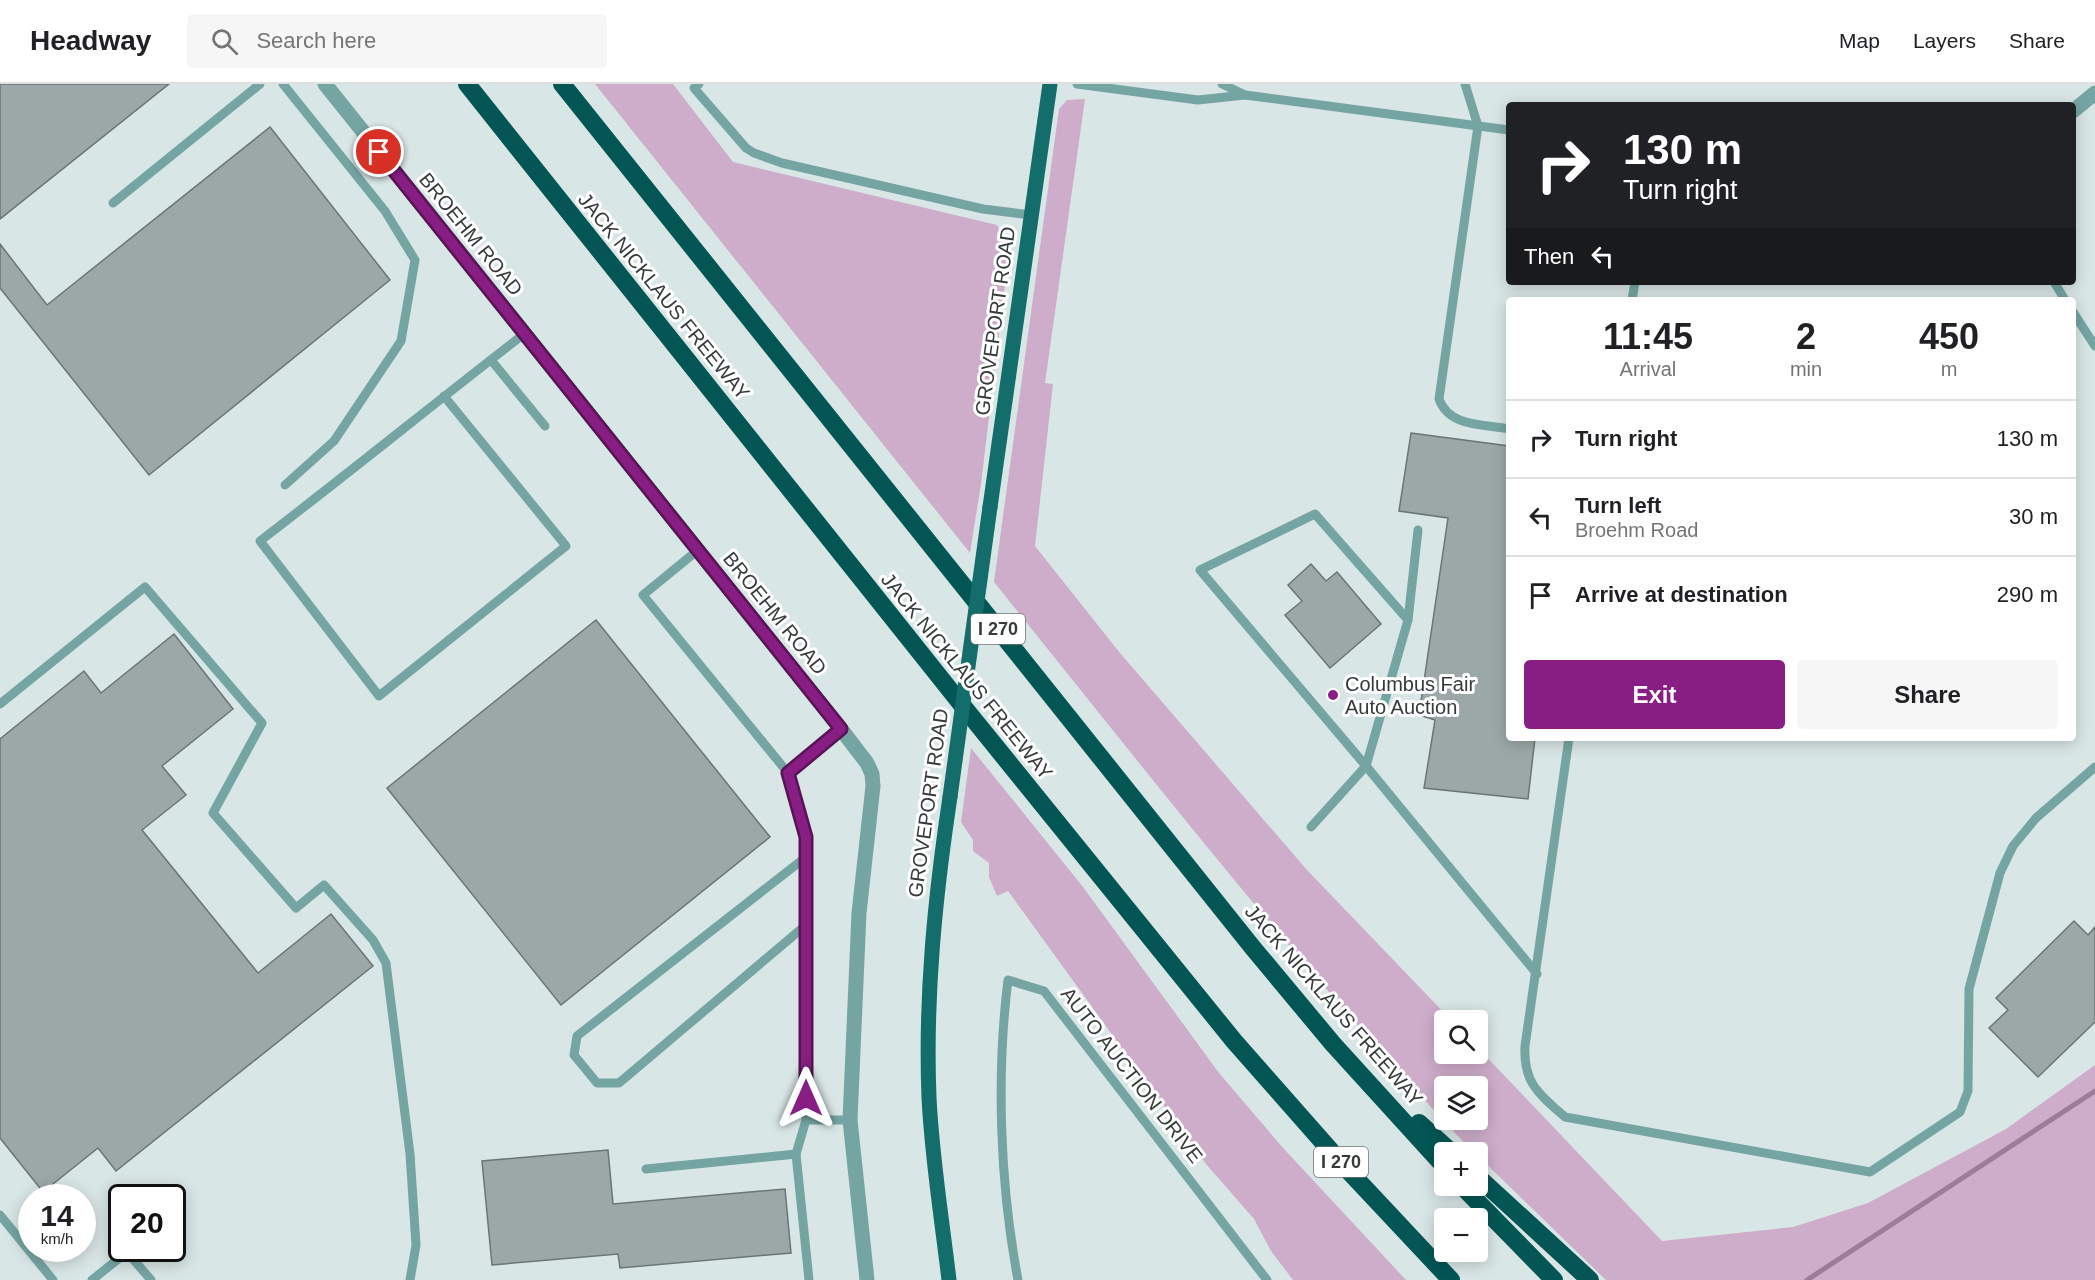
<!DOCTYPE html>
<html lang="en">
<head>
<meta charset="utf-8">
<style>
	:root { --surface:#fff; --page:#f6f6f6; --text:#202124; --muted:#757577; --line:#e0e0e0; --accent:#881e84 }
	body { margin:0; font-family:Helvetica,sans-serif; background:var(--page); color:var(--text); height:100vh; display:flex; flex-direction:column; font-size:22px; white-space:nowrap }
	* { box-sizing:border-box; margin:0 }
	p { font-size:20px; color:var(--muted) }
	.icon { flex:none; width:33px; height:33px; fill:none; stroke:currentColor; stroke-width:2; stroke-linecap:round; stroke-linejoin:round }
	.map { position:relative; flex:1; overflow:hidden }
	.details { position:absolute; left:1506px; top:213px; width:570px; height:444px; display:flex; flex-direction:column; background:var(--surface); border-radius:6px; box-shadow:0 3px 15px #0003 }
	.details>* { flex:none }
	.hud { position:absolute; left:1506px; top:18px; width:570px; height:183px; border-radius:6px; box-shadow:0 3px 15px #0003; background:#202124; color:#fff; overflow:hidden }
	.controls { position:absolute; left:1434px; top:926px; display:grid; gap:12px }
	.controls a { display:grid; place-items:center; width:54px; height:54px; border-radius:6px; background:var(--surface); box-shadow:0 3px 15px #0003; font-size:30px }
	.speed { position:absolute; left:18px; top:1100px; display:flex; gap:12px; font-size:30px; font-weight:700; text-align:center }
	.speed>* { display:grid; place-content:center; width:78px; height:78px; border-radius:50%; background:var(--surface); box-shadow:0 3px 15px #0003; line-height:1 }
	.speed small { font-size:15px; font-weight:400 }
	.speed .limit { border:3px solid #111; border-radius:9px; background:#fff; color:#111 }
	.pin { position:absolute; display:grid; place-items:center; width:51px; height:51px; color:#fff; margin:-26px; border:3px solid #fff; border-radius:50%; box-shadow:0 2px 6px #0007 }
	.me { position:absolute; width:66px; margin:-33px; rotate:0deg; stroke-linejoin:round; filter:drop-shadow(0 0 4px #0008) }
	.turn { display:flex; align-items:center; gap:21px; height:126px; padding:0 18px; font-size:27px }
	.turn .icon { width:78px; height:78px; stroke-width:2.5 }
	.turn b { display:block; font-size:42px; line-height:51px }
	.then { display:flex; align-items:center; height:57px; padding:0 18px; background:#0003; gap:12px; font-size:22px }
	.eta { display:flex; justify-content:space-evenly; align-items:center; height:102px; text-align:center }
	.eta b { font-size:36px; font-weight:600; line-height:42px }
	.action { display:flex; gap:12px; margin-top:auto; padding:12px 18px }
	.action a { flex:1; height:69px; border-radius:6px; background:var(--accent); color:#fff; font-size:24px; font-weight:600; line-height:69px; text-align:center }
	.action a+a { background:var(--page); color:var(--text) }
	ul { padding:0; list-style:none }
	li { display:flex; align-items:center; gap:18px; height:78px; padding:0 18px; border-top:2px solid var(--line) }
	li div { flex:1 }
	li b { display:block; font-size:22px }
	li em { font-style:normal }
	header { display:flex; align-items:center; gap:36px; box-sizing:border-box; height:84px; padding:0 30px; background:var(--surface); border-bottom:2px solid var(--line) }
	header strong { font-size:28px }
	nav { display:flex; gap:33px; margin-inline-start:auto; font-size:21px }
	.search { width:420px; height:54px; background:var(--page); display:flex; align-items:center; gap:15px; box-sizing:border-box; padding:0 21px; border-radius:6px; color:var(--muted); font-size:22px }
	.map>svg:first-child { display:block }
	.green { fill:#ceadcb; fill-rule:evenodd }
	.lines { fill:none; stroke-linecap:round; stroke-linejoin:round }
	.stream { stroke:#9c7d99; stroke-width:5 }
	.building { fill:#9ba8a7; stroke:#6a7676; stroke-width:1.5 }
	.service { stroke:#75a5a3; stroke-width:9 }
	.minor { stroke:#75a5a3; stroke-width:15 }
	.primary { stroke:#126d6b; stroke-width:15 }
	.motorway { stroke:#035654; stroke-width:18 }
	.primary-bridge { stroke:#126d6b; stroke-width:15 }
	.route-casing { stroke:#581456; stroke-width:15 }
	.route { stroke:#881e84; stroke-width:10 }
	.poi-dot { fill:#881e84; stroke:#fff; stroke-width:2 }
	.labels { text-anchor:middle; stroke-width:6; stroke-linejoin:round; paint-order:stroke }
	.shield { fill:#fff; stroke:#727575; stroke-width:1.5 }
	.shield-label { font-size:18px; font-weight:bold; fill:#353a3a }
	.street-label { font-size:20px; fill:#353a3a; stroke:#fff }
	.poi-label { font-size:20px; fill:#353a3a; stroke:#fff; text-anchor:start }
</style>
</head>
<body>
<header>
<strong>Headway</strong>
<div class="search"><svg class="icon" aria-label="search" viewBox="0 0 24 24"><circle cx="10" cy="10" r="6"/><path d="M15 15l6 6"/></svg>Search here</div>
<nav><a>Map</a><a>Layers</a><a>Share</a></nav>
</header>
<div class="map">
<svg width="2095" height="1196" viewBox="0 0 2095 1196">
	<rect width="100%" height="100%" fill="#d9e6e6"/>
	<g class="green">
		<polygon points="595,0 673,0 733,78 997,141 1009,166 981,400 970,469"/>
		<path d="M1085,15L1045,299L1053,300L1035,462L1120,569L1307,786L1451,936H1444V969H1478V964L1662,1157L1793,1143L1868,1119L2006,1045L2095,981V1196H1606L1478,1072V1068L1471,1066C1301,886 1149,691 994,498L1059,25L1067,16ZM1444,1002H1478V1035H1444Z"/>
		<polygon points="971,664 1083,803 1219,989 1284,1065 1406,1196 1293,1196 1271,1167 1254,1135 1206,1080 1008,807 997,812 989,793 989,779 973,767 973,756 961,738"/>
	</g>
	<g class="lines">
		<polyline class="stream" points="1807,1196 2095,1007"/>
	</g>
	<g class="building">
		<polygon points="0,0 169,0 0,135"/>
		<polygon points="270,43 390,196 149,391 0,204 0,160 47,221"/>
		<polygon points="1411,349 1509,362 1509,654 1535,654 1528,715 1424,704 1435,636 1419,631 1448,434 1399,427"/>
		<polygon points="1311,480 1326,497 1337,488 1381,540 1330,584 1285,531 1302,517 1288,501"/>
		<polygon points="596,536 770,753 561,921 387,704"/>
		<polygon points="174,550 233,625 162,682 186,711 142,746 258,889 331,830 373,882 116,1087 98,1064 43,1108 0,1054 0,655 84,587 101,609"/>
		<polygon points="2074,837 2088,851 2095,843 2095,938 2038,993 1989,944 2008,926 1996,914"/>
		<polygon points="608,1066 613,1120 785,1105 791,1169 620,1184 618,1170 492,1181 482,1077"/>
	</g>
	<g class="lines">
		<g class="service">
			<polyline points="283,0 385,127 415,176 401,257 334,357 285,401"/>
			<polyline points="699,0 694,4 746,64 754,69 782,79 983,125 1031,131"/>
			<polyline points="1077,0 1198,16 1245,11 1222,0"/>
			<path d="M1465,0L1478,42L1439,315C1449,343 1483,340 1509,345"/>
			<polyline points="1245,11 1509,46"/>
			<polyline points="113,119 260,0"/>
			<polyline points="2054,198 2065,216"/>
			<polyline points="1632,216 1635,198"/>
			<polyline points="2073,228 2095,262"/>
			<polyline points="491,276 545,342"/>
			<path d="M444,312L566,462L379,612L260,457C349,389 436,318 524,250"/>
			<polyline points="698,466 643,511 788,689 806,753 806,1036 796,1070 809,1196"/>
			<polyline points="1408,536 1315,430 1200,486 1366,682 1537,890"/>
			<polyline points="0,620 145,503 262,639 213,729 296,824 324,801 373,856 386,879 410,1070 416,1161 410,1196"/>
			<path d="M1569,654L1525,962C1523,999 1539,1010 1565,1033L1870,1088L1960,1028L1968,1007L1969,905L2000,789L2013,762L2036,734L2095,683"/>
			<polyline points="788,689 841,645"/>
			<polyline points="1311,743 1366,682 1408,536 1418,446"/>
			<polyline points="806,841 619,999 597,999 574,971 577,952 806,773"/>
			<polyline points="806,1036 850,1036"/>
			<polyline points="646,1085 796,1070"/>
			<polyline points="0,1131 53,1196"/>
			<polyline points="92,1196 127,1168 151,1196"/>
			<path d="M1018,1196C1000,1101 996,992 1008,896L1044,907L1267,1196"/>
		</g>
		<g class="minor">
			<polyline points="325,0 841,645 867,679 872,690 873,702 859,829 850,1036 867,1196"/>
			<polyline points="2073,27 2095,9"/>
		</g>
		<g class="primary">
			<polyline points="990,423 1050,0"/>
			<path d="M949,1196C942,1136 932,1075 929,1014C925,912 935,813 950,713"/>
		</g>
		<g class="motorway">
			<polyline points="467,0 962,621 1234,957 1345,1083 1451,1196"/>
			<polyline points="562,0 1253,864 1333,960 1444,1082"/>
			<polyline points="1419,1039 1451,1068"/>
			<polyline points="1478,1093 1590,1196"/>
			<polyline points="1461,1101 1554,1196"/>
		</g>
		<polyline class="primary-bridge" points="950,713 990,423"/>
	</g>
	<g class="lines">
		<defs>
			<polyline id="route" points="379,68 841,645 788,689 806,753 806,1014"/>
		</defs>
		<use href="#route" class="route-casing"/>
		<use href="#route" class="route"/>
	</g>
	<circle class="poi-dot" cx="1333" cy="611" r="6"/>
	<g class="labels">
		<g class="shield">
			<rect x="971" y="530" width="54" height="30" rx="4.5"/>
			<rect x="1314" y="1063" width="54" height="30" rx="4.5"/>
		</g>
		<g class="shield-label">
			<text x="998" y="551">I 270</text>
			<text x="1341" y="1084">I 270</text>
		</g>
		<g class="street-label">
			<text transform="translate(471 150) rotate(51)" y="7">BROEHM ROAD</text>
			<text transform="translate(664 212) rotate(51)" y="7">JACK NICKLAUS FREEWAY</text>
			<text transform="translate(995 237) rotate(-82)" y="7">GROVEPORT ROAD</text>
			<text transform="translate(775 529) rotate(51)" y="7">BROEHM ROAD</text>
			<text transform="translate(967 592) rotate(51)" y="7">JACK NICKLAUS FREEWAY</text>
			<text transform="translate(928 719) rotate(-82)" y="7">GROVEPORT ROAD</text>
			<text transform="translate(1334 921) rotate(49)" y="7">JACK NICKLAUS FREEWAY</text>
			<text transform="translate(1132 991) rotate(52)" y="7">AUTO AUCTION DRIVE</text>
		</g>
		<g class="poi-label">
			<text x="1345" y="607">Columbus Fair<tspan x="1345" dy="23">Auto Auction</tspan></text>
		</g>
	</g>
</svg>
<div class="controls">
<a><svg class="icon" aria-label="search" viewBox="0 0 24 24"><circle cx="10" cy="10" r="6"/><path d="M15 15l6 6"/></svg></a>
<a><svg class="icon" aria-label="layers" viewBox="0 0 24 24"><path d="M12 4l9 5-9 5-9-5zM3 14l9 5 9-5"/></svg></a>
<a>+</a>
<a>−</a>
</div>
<div class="speed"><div>14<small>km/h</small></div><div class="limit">20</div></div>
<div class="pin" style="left:379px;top:68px;background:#d93025"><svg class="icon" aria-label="arrive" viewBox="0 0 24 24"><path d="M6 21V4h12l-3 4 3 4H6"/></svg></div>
<svg class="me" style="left:806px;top:1014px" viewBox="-20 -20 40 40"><path d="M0-17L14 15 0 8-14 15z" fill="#881e84" stroke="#fff" stroke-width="4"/></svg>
<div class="hud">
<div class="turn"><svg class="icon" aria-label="right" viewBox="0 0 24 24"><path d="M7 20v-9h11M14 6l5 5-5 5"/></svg><div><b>130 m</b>Turn right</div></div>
<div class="then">Then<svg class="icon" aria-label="left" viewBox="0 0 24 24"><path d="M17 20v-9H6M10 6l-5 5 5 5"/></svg></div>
</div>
<section class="details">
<div class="eta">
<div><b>11:45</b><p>Arrival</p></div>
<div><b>2</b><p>min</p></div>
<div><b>450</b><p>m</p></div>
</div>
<ul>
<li><svg class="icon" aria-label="right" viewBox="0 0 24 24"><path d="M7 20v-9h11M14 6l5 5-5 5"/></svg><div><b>Turn right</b></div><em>130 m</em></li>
<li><svg class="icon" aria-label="left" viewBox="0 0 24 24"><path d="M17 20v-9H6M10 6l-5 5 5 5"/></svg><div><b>Turn left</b><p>Broehm Road</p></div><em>30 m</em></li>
<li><svg class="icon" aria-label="arrive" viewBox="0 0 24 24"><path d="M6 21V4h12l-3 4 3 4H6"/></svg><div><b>Arrive at destination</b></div><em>290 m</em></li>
</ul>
<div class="action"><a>Exit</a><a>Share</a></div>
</section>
</div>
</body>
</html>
